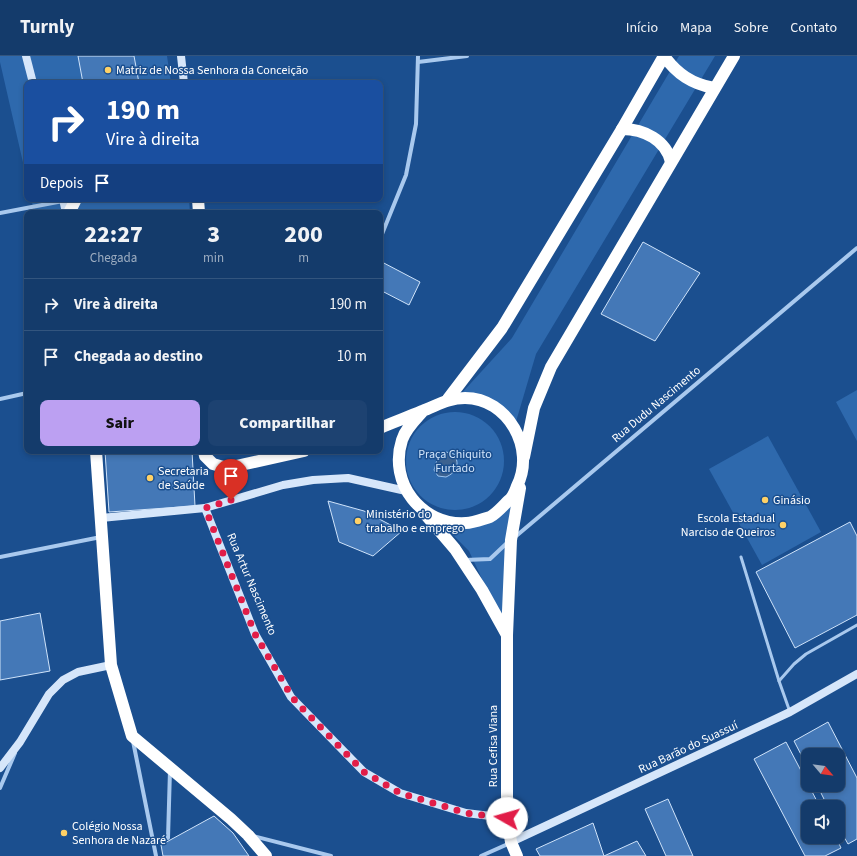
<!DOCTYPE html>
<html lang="pt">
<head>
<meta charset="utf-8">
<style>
	:root { --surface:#143b6b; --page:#1d4271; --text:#f1f3f6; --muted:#9dadc1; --line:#33557e; --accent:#bca0f2 }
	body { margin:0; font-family:"Source Sans 3",sans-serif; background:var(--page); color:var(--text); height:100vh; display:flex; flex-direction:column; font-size:15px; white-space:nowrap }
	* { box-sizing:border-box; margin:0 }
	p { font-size:13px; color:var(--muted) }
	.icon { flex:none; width:22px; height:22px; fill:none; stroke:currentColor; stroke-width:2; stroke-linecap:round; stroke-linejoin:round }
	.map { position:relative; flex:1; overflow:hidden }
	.side { position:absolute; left:24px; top:154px; width:359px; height:244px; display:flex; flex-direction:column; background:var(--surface); border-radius:8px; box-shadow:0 2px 6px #0003,0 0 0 1px var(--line) }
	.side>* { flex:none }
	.banner { position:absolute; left:24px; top:24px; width:359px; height:122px; border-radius:8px; box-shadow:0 2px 6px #0003,0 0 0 1px var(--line); background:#1a4fa0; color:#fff; overflow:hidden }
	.needle { width:26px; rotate:119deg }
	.buttons { position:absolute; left:801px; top:692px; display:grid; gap:8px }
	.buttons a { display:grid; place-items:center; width:44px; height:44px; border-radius:8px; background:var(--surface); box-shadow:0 2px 6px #0003,0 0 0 1px var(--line); font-size:20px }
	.pin { position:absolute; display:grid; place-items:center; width:34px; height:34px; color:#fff; margin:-41px -17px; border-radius:50% 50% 50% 0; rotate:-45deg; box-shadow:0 0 4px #0007 }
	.pin .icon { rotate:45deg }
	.me { position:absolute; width:44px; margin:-22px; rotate:277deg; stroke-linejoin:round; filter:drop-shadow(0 0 3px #0008) }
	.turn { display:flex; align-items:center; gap:14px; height:84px; padding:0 16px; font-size:18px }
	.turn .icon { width:52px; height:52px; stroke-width:2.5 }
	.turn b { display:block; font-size:28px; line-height:34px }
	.then { display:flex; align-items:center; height:38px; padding:0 16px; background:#0003; gap:8px; font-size:15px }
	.eta { display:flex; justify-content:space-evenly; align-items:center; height:68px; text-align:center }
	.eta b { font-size:24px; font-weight:800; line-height:28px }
	.cta { display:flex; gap:8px; margin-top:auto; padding:8px 16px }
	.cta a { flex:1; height:46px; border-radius:8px; background:var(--accent); color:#111; font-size:16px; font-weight:800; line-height:46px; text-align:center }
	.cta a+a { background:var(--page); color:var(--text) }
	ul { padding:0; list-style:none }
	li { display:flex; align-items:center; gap:12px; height:52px; padding:0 16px; border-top:1px solid var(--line) }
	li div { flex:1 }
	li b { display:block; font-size:15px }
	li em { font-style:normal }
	header { display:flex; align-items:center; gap:24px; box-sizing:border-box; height:56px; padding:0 20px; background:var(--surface); border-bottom:1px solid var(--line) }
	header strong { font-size:19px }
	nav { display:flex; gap:22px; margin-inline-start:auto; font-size:14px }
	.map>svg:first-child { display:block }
	.green { fill:#2e69ad }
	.water { fill:#3c6290; stroke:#9cc4f0 }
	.building { fill:#4478b7; stroke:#cfe3fa }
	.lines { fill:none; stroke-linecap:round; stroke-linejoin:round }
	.lane { stroke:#a9c9ee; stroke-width:3 }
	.street { stroke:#a9c9ee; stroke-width:4 }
	.secondary { stroke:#d6e6fa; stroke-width:8 }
	.highway { stroke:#fff; stroke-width:12 }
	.route { stroke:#e11d48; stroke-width:7; stroke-dasharray:0 12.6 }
	.poi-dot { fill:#ffd166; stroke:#1b4f8f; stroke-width:1.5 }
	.labels { text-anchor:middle; stroke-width:3; stroke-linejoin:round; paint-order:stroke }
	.poi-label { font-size:12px; fill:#fff; stroke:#1b4f8f; text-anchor:start }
	.street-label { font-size:12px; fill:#fff; stroke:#1b4f8f }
	.park-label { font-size:12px; fill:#cfe3fa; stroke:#1b4f8f }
</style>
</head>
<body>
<header>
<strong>Turnly</strong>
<nav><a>Início</a><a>Mapa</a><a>Sobre</a><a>Contato</a></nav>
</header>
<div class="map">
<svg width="857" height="800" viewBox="0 0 857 800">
	<rect width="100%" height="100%" fill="#1b4f8f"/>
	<g class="green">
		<polygon points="0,0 167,0 171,27 27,27 27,124 0,6"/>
		<polygon points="679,0 715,0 536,298 515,369 501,352 460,339 512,282"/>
		<polygon points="31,143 189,143 190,157 35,157"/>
		<polygon points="857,334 857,385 836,346"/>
		<circle cx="455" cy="405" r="49"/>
		<polygon points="768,380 821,476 762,509 709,413"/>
		<polygon points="511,450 503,568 469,495 441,467 463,473 484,468"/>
	</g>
	<path class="water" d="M446,396L454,398C460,408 457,416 446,421L438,420L434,414L437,404Z"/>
	<g class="building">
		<polygon points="78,0 134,0 139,27 83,27"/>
		<polygon points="643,186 700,217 655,285 601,258"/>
		<polygon points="380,205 420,226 409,249 380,234"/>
		<polygon points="105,395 192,395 195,450 109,456"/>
		<polygon points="328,445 364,455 402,475 373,500 339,486"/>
		<polygon points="850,466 857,480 857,559 795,592 756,516"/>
		<polygon points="40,557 50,615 0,624 0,565"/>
		<polygon points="828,666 857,722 857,783 848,788 838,770 838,751 828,751 817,729 838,729 838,699 808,699 808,712 794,685"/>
		<polygon points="786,686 820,751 808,751 808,781 836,781 841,792 825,800 805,800 754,703"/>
		<polygon points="668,743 693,800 666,800 645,753"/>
		<polygon points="214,760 233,777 249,800 163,800 161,789"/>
		<polygon points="593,767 604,800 637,785 646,800 540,800 536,793"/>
	</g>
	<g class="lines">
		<g class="lane">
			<polyline points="741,501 779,625"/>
			<polyline points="790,656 779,625 794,608 806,598 857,569"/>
		</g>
		<g class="street">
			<polyline points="418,6 467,0"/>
			<polyline points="0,157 63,145"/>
			<polyline points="380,183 406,119 416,68 418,0"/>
			<polyline points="0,343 27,337"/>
			<polyline points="515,481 857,192"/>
			<polyline points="0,501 101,481"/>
			<polyline points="465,504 490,503 508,486"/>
			<polyline points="133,685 156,800"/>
			<polyline points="0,732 15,697"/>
			<polyline points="253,780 331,800"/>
			<polyline points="168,782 170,714"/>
			<polyline points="481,800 510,787"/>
		</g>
		<g class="secondary">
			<polyline points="26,0 33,27"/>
			<polyline points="181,0 184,27"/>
			<polyline points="63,143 66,157"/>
			<polyline points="205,452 255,578 291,641 364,716 400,737 466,757 507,762"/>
			<polyline points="101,462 205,452 283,429 313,424 348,422 406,435"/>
			<polyline points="0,712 20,686 49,638 63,624 78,616 111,609"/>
			<polyline points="511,786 790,656 857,618"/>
		</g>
		<g class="highway">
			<path d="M664,0C677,18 692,28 714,32"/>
			<path d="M622,73C644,73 666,84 671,106"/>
			<polyline points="198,143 199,157"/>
			<polyline points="69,157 76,143"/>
			<polyline points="448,343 502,272 622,73 664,0"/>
			<path d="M380,372C394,366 408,361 422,355C438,349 448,342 465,342C508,342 536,393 517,430C515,435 513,442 508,445C503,450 496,458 490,461C483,463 473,467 466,467C422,470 388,427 402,384C406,372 415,364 423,355"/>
			<polyline points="96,395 111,609 132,680 231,763 248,779 266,800"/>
			<polyline points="204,395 205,400 213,408 227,412 304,395"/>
			<polyline points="524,401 534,352 551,311 734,0"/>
			<polyline points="426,459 455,493 482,534 507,579"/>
			<polyline points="517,800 511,786 507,762 507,579 511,484 520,432"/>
		</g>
	</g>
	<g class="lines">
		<polyline class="route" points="231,444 205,452 255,578 292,641 302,652 364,716 400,737 466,757 507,762"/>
	</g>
	<g class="poi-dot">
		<circle cx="108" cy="14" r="4"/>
		<circle cx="150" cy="422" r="4"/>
		<circle cx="765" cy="444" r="4"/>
		<circle cx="358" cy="465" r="4"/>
		<circle cx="783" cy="469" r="4"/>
		<circle cx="64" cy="777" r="4"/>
	</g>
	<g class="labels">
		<g class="poi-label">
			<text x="116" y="18">Matriz de Nossa Senhora da Conceição</text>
			<text x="158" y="419">Secretaria<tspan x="158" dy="14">de Saúde</tspan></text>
			<text x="773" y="448">Ginásio</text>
			<text x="366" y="462">Ministério do<tspan x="366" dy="14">trabalho e emprego</tspan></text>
			<text x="775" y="466" text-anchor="end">Escola Estadual<tspan x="775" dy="14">Narciso de Queiros</tspan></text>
			<text x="72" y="774">Colégio Nossa<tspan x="72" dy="14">Senhora de Nazaré</tspan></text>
		</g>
		<g class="street-label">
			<text transform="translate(656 348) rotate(-40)" y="4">Rua Dudu Nascimento</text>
			<text transform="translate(252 528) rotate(67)" y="4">Rua Artur Nascimento</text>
			<text transform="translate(493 690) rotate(-90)" y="4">Rua Cefisa Viana</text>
			<text transform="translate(688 691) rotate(-25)" y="4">Rua Barão do Suassuí</text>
		</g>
		<g class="park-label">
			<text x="455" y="402">Praça Chiquito<tspan x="455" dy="14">Furtado</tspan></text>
		</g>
	</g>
</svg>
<div class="buttons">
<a><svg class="needle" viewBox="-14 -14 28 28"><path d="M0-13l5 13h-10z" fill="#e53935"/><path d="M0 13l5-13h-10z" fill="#9dadc1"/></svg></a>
<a><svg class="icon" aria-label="sound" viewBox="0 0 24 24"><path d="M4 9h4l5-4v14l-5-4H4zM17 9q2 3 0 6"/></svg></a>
</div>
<div class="pin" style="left:231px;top:444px;background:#d93025"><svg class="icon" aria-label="arrive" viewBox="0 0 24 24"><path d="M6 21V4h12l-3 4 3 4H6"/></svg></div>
<svg class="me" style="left:507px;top:762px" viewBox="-20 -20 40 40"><circle r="19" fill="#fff"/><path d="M0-13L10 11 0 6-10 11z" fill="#e11d48"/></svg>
<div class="banner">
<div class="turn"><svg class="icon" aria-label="right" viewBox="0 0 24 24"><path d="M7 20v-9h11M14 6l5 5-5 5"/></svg><div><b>190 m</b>Vire à direita</div></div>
<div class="then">Depois<svg class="icon" aria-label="arrive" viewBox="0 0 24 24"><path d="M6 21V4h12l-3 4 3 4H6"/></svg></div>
</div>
<section class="side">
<div class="eta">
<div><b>22:27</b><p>Chegada</p></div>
<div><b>3</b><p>min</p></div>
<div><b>200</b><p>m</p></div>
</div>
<ul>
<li><svg class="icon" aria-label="right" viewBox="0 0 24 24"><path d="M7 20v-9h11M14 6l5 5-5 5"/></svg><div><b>Vire à direita</b></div><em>190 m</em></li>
<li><svg class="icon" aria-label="arrive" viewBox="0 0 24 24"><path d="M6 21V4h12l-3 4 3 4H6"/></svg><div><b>Chegada ao destino</b></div><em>10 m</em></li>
</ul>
<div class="cta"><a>Sair</a><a>Compartilhar</a></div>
</section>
</div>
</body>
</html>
